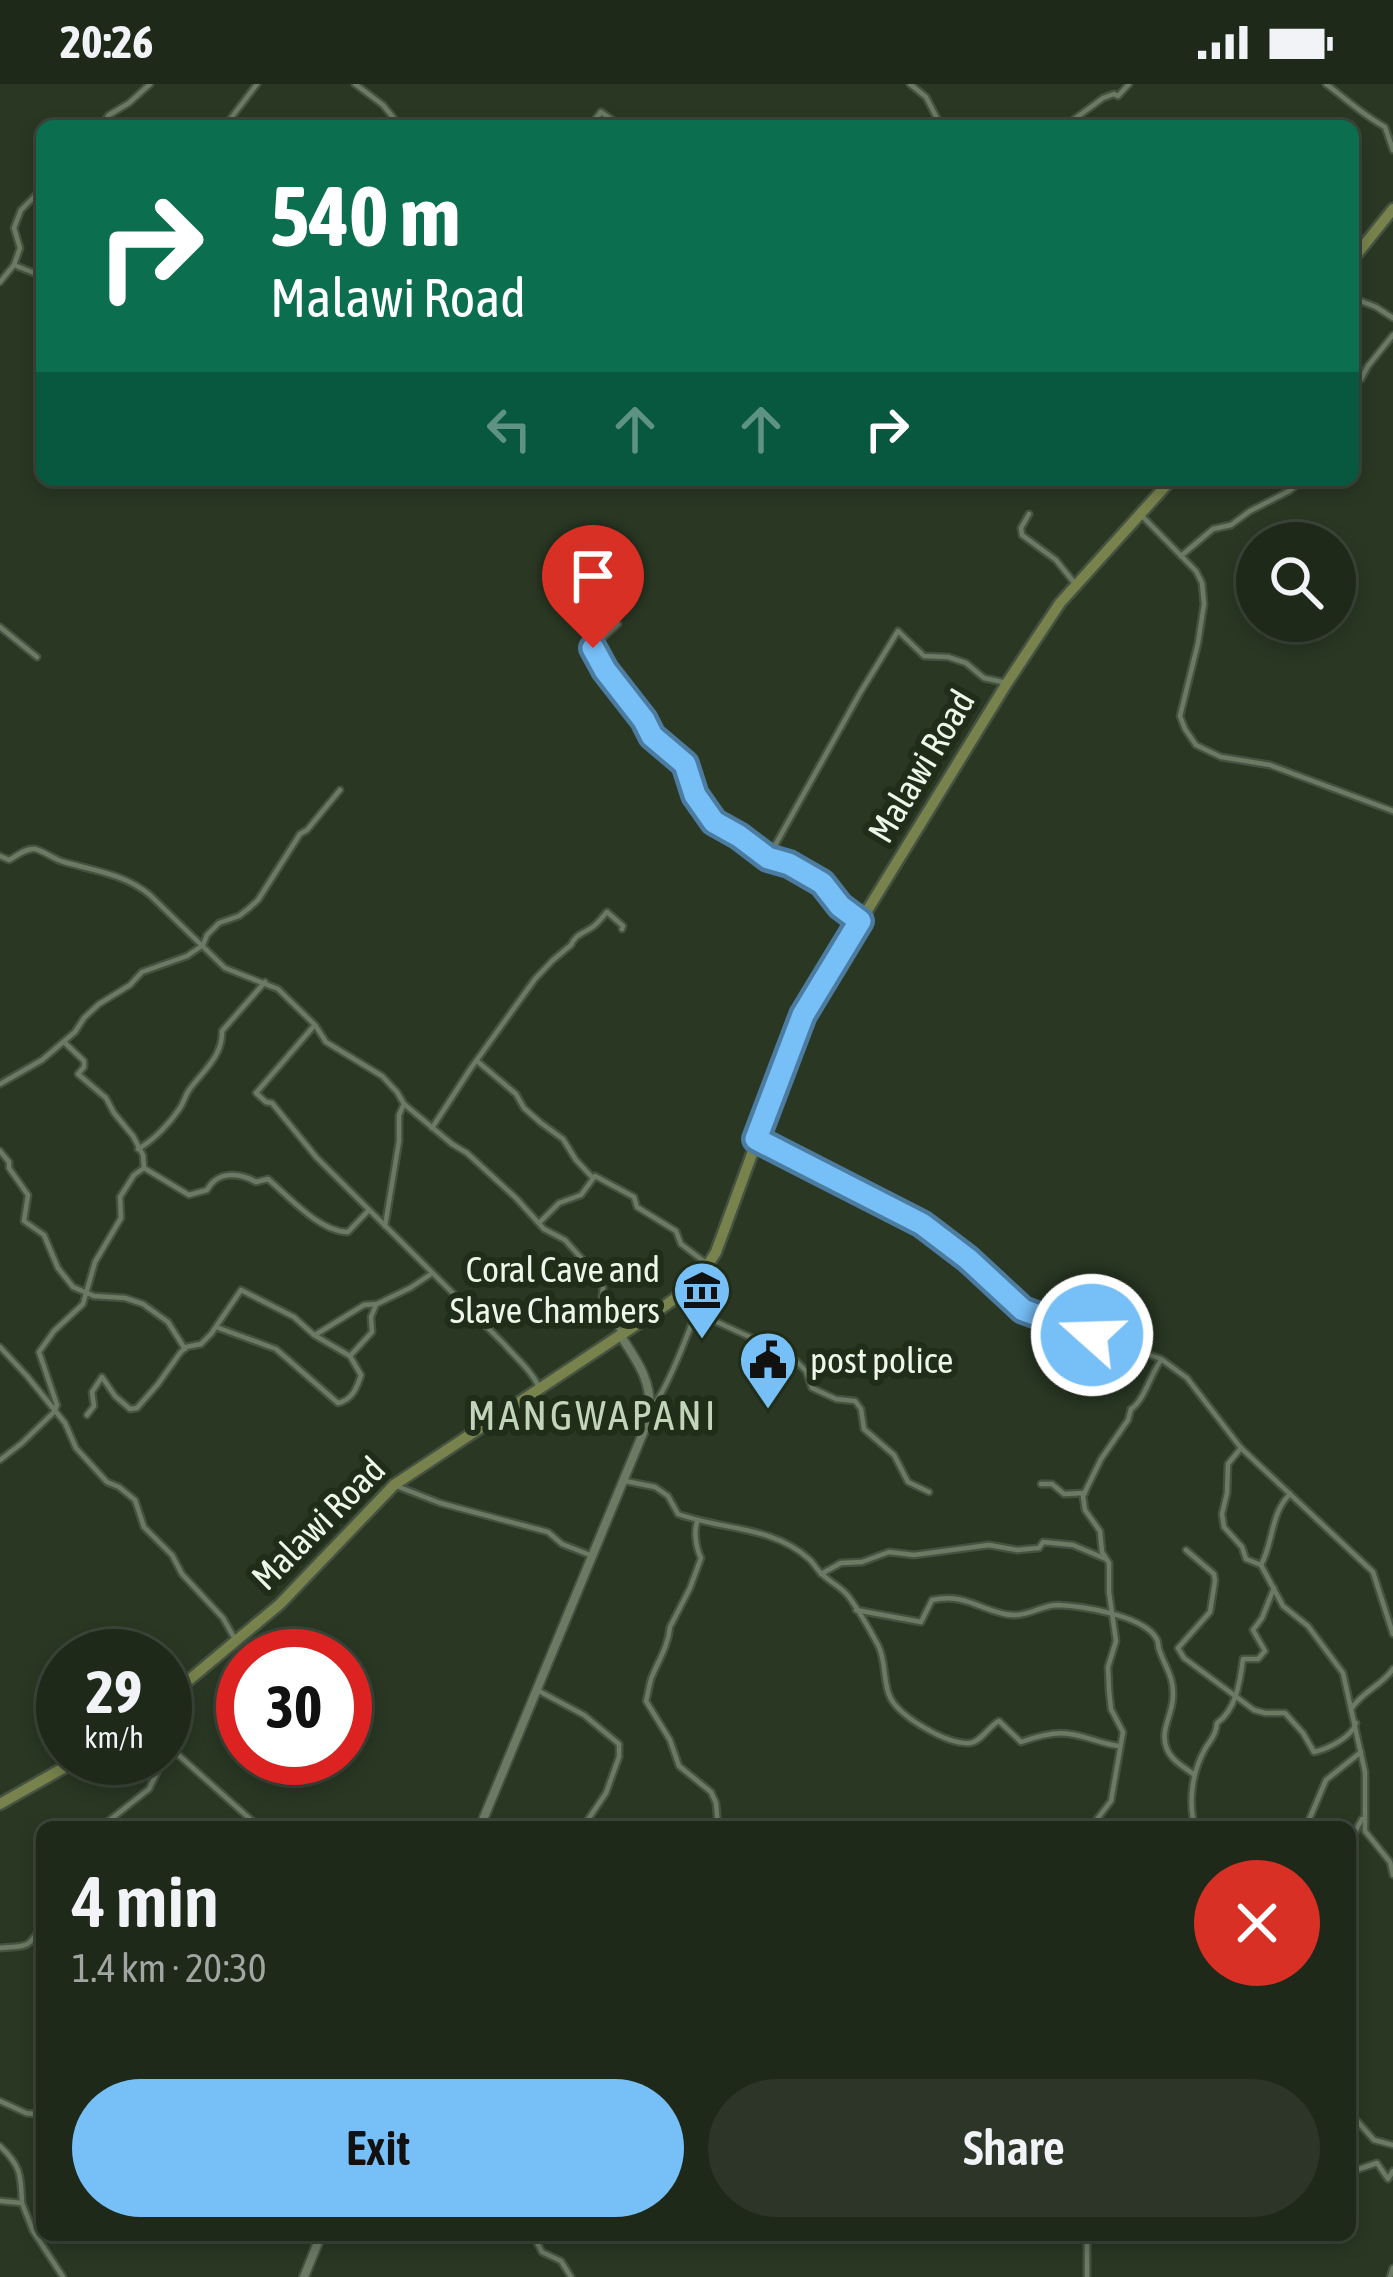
<!DOCTYPE html>
<html lang="en">
<head>
<meta charset="utf-8">
<style>
	:root { --surface:#1f291a; --page:#2c3527; --text:#f1f3f6; --muted:#a1a6a2; --line:#3c4539; --accent:#77bff7 }
	body { margin:0; font-family:"Asap Condensed",sans-serif; background:var(--page); color:var(--text); height:100vh; display:flex; flex-direction:column; font-size:45px; white-space:nowrap }
	* { box-sizing:border-box; margin:0 }
	p { font-size:39px; color:var(--muted) }
	.icon { flex:none; width:66px; height:66px; fill:none; stroke:currentColor; stroke-width:2; stroke-linecap:round; stroke-linejoin:round }
	.map { position:relative; flex:1; overflow:hidden }
	.drawer { position:absolute; left:36px; top:1737px; width:1320px; height:420px; display:flex; flex-direction:column; background:var(--surface); border-radius:18px; box-shadow:0 6px 18px #0003,0 0 0 3px var(--line) }
	.drawer>* { flex:none }
	.hud { position:absolute; left:36px; top:36px; width:1323px; height:366px; border-radius:18px; box-shadow:0 6px 18px #0003,0 0 0 3px var(--line); background:#0b6e4f; color:#fff; overflow:hidden }
	.tools { position:absolute; left:1236px; top:438px; display:grid; gap:24px }
	.tools a { display:grid; place-items:center; width:120px; height:120px; border-radius:50%; background:var(--surface); box-shadow:0 6px 18px #0003,0 0 0 3px var(--line); font-size:60px }
	.speed { position:absolute; left:36px; top:1545px; display:flex; gap:24px; font-size:60px; font-weight:700; text-align:center }
	.speed>* { display:grid; place-content:center; width:156px; height:156px; border-radius:50%; background:var(--surface); box-shadow:0 6px 18px #0003,0 0 0 3px var(--line); line-height:1 }
	.speed small { font-size:30px; font-weight:400 }
	.speed .limit { border:18px solid #d22; background:#fff; color:#111 }
	.pin { position:absolute; display:grid; place-items:center; width:102px; height:102px; color:#fff; margin:-123px -51px; border-radius:50% 50% 50% 0; rotate:-45deg; box-shadow:0 0 12px #0007 }
	.pin .icon { rotate:45deg }
	.me { position:absolute; width:132px; margin:-66px; rotate:290deg; stroke-linejoin:round; filter:drop-shadow(0 0 9px #0008) }
	.turn { display:flex; align-items:center; gap:42px; height:252px; padding:0 36px; font-size:54px }
	.turn .icon { width:156px; height:156px; stroke-width:2.5 }
	.turn b { display:block; font-size:84px; line-height:102px }
	.lanes { display:flex; align-items:center; height:114px; padding:0 36px; background:#0003; justify-content:center; gap:60px; direction:ltr }
	.lanes .off { opacity:.35 }
	.round { display:grid; place-items:center; flex:none; width:126px; height:126px; border-radius:63px; background:var(--page) }
	.head { display:flex; align-items:center; justify-content:space-between; height:204px; padding:0 36px }
	h1 { font-size:72px; font-weight:600; line-height:90px }
	.primary-button { display:flex; gap:24px; margin-top:auto; padding:24px 36px }
	.primary-button a { flex:1; height:138px; border-radius:72px; background:var(--accent); color:#111; font-size:48px; font-weight:600; line-height:138px; text-align:center }
	.primary-button a+a { background:var(--page); color:var(--text) }
	.status { display:flex; justify-content:space-between; align-items:center; height:84px; padding:0 60px; background:var(--surface); direction:ltr }
	.status svg { height:33px; fill:currentColor }
	.map>svg:first-child { display:block }
	.lines { fill:none; stroke-linecap:round; stroke-linejoin:round }
	.minor-casing { stroke:#465241; stroke-width:9 }
	.tertiary-casing { stroke:#465241; stroke-width:12 }
	.primary-casing { stroke:#465241; stroke-width:15 }
	.minor { stroke:#6a7a63; stroke-width:4.5 }
	.tertiary { stroke:#6a7a63; stroke-width:8 }
	.primary { stroke:#77824c; stroke-width:10 }
	.route-casing { stroke:#4d7ca1; stroke-width:30 }
	.route { stroke:#77bff7; stroke-width:21 }
	.labels { text-anchor:middle; stroke-width:12; stroke-linejoin:round; paint-order:stroke }
	.street-label { font-size:36px; fill:#eef7ea; stroke:#1f2d19 }
	.poi-label { font-size:36px; fill:#eef7ea; stroke:#1f2d19; text-anchor:end }
	.quarter-label { font-size:42px; letter-spacing:3px; fill:#c2d4ba; stroke:#1f2d19 }
</style>
</head>
<body>
<div class="status"><b>20:26</b><svg viewBox="0 0 49 12"><path d="M0 12V9h3v3zM5 12V6h3v6zM10 12V3h3v9zM15 12V0h3v12zM26 1h20v11H26zM47 4h2v5h-2z"/></svg></div>
<div class="map">
<svg width="1393" height="2193" viewBox="0 0 1393 2193">
	<rect width="100%" height="100%" fill="#293723"/>
	<g class="lines">
		<defs>
			<g id="minor">
				<polyline points="355,0 383,21 400,42"/>
				<polyline points="910,0 926,13 941,42"/>
				<path d="M1326,0C1346,15 1364,32 1385,43L1393,66"/>
				<polyline points="101,42 109,31 129,19 150,0"/>
				<polyline points="225,42 257,0"/>
				<polyline points="590,42 601,28 621,42"/>
				<polyline points="1065,42 1103,14 1114,10 1118,12 1129,0"/>
				<polyline points="14,181 42,192"/>
				<polyline points="0,198 14,181 20,164 14,144 21,126 42,105"/>
				<polyline points="1353,214 1376,223 1393,234"/>
				<polyline points="1353,301 1361,295 1368,282 1393,251"/>
				<polyline points="1029,430 1021,444 1022,451 1056,476 1076,501"/>
				<polyline points="1142,432 1196,487 1202,499 1204,520 1198,559 1180,632 1185,645 1196,661 1221,673 1270,681 1393,727"/>
				<polyline points="1181,472 1213,445 1231,441 1250,427 1289,407 1302,396"/>
				<polyline points="618,540 596,560 594,569 644,636 652,652 685,680 695,711 714,738 739,751 768,774 789,780 822,799 840,822 860,837"/>
				<polyline points="0,543 37,573"/>
				<path d="M0,772L9,776C17,772 25,764 35,765C43,767 53,774 61,777C93,787 123,789 150,811L225,884L278,905L315,941L326,958L382,992L397,1008L404,1020L452,1060L467,1069L516,1114L544,1145L565,1156L592,1186L603,1204L601,1219L621,1248"/>
				<polyline points="768,774 860,609 898,547 924,572 948,573 966,579 984,594 1007,599"/>
				<path d="M313,943L256,1009L266,1018L272,1019L317,1074L504,1260C517,1275 531,1286 539,1303"/>
				<path d="M64,958L84,977V983L78,990L106,1014L114,1029L133,1052L143,1071L144,1084L189,1111L207,1106C217,1087 239,1088 256,1098L268,1095C289,1113 320,1148 348,1148L368,1127"/>
				<polyline points="477,977 516,1010 524,1024 541,1039 563,1055 576,1076 592,1093"/>
				<polyline points="0,1000 42,976 75,948 84,934 99,920 130,901 142,888 187,872 203,861 207,851 219,839 239,832 248,825 258,816 300,750 307,746 340,706"/>
				<path d="M432,1044L471,984L535,895L553,876L571,861C576,850 582,850 591,844C597,841 602,833 607,828L623,842L622,845"/>
				<polyline points="761,1058 922,1140 968,1175 1023,1226 1161,1275 1187,1294 1241,1364 1373,1488 1393,1550"/>
				<path d="M138,1065C154,1056 170,1039 180,1024C184,1018 185,1012 189,1006C202,988 223,972 222,947L265,898"/>
				<polyline points="0,1067 9,1078 9,1084 28,1111 24,1137 44,1151 58,1184 73,1203 94,1212 125,1214 143,1220 168,1238 185,1265"/>
				<polyline points="539,1139 559,1119 581,1111 595,1092 634,1113 637,1123 676,1147 681,1160 706,1179"/>
				<polyline points="385,1142 399,1057 399,1031 404,1020"/>
				<polyline points="695,1228 752,1254 774,1268 789,1270 806,1287 812,1304 836,1315 855,1317 861,1325 864,1345 894,1371 908,1398 929,1408"/>
				<polyline points="315,1251 364,1221 377,1220 410,1204 431,1190"/>
				<polyline points="0,1263 27,1292 65,1339 76,1364 107,1398 119,1403 135,1416 144,1443 172,1471 182,1490 223,1534 236,1557"/>
				<polyline points="350,1272 372,1248 371,1233 376,1221"/>
				<path d="M651,1324C669,1306 697,1226 707,1198L705,1193"/>
				<path d="M87,1331L94,1322L92,1308L102,1293L115,1312L130,1325L137,1324L158,1300L180,1269L186,1263L201,1260L211,1250L241,1206L294,1233L314,1251L350,1272L361,1291C357,1304 352,1316 338,1319L276,1265L216,1243"/>
				<polyline points="1241,1364 1228,1380 1227,1409 1222,1430 1224,1443 1242,1463 1246,1475 1261,1481 1283,1522 1308,1542 1343,1589 1351,1625"/>
				<polyline points="0,1376 22,1359 54,1328 57,1321 39,1268 54,1247 83,1220 95,1178 121,1134 120,1113 134,1091 144,1084"/>
				<path d="M625,1397L655,1403L668,1412L678,1430C722,1446 773,1442 809,1475C814,1479 816,1485 821,1489C829,1498 842,1503 849,1513C859,1527 870,1546 878,1561C887,1578 882,1599 891,1615C902,1634 948,1661 970,1659C981,1658 989,1642 999,1637L1021,1658C1035,1653 1054,1647 1070,1650C1086,1652 1102,1660 1119,1662"/>
				<polyline points="1041,1400 1052,1400 1064,1410 1085,1409"/>
				<polyline points="399,1403 440,1419 548,1448 562,1460 590,1471"/>
				<path d="M698,1436C693,1446 696,1464 701,1474L690,1504L670,1543C668,1563 658,1577 651,1595C649,1602 648,1610 646,1617L670,1656L679,1682L711,1708L716,1719L718,1743"/>
				<path d="M1186,1466L1214,1490L1215,1497L1210,1528L1178,1564L1184,1574L1254,1626L1265,1629H1285L1303,1649L1314,1668C1328,1665 1352,1653 1356,1639"/>
				<path d="M1261,1481C1274,1457 1270,1430 1290,1410"/>
				<polyline points="821,1490 841,1479 862,1478 889,1468 914,1471 989,1461 1017,1466 1039,1464 1043,1458 1073,1461 1106,1475"/>
				<path d="M856,1526L921,1538L932,1516C967,1508 985,1530 1013,1531C1029,1532 1042,1521 1058,1521C1082,1522 1138,1531 1154,1551C1161,1560 1156,1558 1160,1568C1166,1584 1174,1594 1173,1612C1173,1630 1159,1647 1167,1665C1171,1676 1184,1683 1193,1690"/>
				<path d="M1393,1585C1381,1602 1363,1607 1351,1625L1365,1688V1747L1390,1778L1393,1791"/>
				<polyline points="537,1606 584,1631 619,1660 619,1673 606,1709 583,1743"/>
				<polyline points="165,1659 259,1743"/>
				<polyline points="101,1743 149,1705 164,1674"/>
				<path d="M1091,1743L1111,1717L1123,1648L1111,1625L1109,1606L1108,1583L1116,1557L1109,1508V1479L1102,1468L1100,1447L1085,1426L1083,1412L1101,1375L1128,1336L1131,1325C1144,1317 1150,1291 1161,1276"/>
				<path d="M1195,1743C1188,1718 1192,1688 1205,1665C1211,1655 1216,1651 1217,1639C1236,1626 1240,1598 1243,1575H1258L1265,1567L1253,1546L1262,1534L1274,1504"/>
				<polyline points="1306,1743 1326,1696 1361,1668"/>
				<polyline points="1350,1757 1362,1735"/>
				<path d="M0,1864C27,1861 26,1867 42,1842"/>
				<polyline points="0,2017 26,2029 42,2031"/>
				<polyline points="1350,2029 1374,2056 1393,2061"/>
				<path d="M0,2062C21,2082 21,2091 22,2119L0,2117"/>
				<polyline points="1350,2088 1377,2079 1388,2095 1393,2087"/>
				<polyline points="22,2119 33,2147 63,2193"/>
				<polyline points="533,2151 542,2168 561,2177 571,2193"/>
				<polyline points="1087,2151 1087,2193"/>
				<polyline points="1390,2193 1393,2184"/>
			</g>
			<g id="tertiary">
				<path d="M480,1743L648,1337C655,1302 639,1279 620,1251"/>
				<polyline points="304,2193 321,2151"/>
			</g>
			<g id="primary">
				<polyline points="1353,175 1393,125"/>
				<polyline points="165,1616 280,1520 394,1401 666,1221 697,1198 716,1168 803,931 1007,599 1060,519 1171,396"/>
				<polyline points="0,1720 81,1674"/>
			</g>
		</defs>
		<use href="#minor" class="minor-casing"/>
		<use href="#tertiary" class="tertiary-casing"/>
		<use href="#primary" class="primary-casing"/>
		<use href="#minor" class="minor"/>
		<use href="#tertiary" class="tertiary"/>
		<use href="#primary" class="primary"/>
	</g>
	<g class="lines">
		<defs>
			<polyline id="route" points="593,564 605,586 644,636 652,652 685,680 695,711 714,738 739,752 768,774 789,780 822,799 840,822 860,837 803,931 756,1055 922,1140 968,1175 1023,1226 1092,1251"/>
		</defs>
		<use href="#route" class="route-casing"/>
		<use href="#route" class="route"/>
	</g>
	<defs>
		<symbol id="museum-pin" viewBox="-11 -11 22 30"><path d="M0 17L-7.5 6A9.5 9.5 0 1 1 7.5 6Z" fill="#77bff7" stroke="#1f2d19"/><path d="M0-6L6-3V-2H-6V-3ZM-5-1h2V3h-2ZM-1-1h2V3h-2ZM3-1h2V3H3ZM-6 4H6V6H-6Z" fill="#111"/></symbol>
		<symbol id="civic-pin" viewBox="-11 -11 22 30"><path d="M0 17L-7.5 6A9.5 9.5 0 1 1 7.5 6Z" fill="#77bff7" stroke="#1f2d19"/><path d="M-.6-6.5H3V-4.5H.6V-3L4-1V1h2V6H-6V1h2V-1L-.6-3ZM-1.2 2.5V6h2.4V2.5Z" fill="#111"/></symbol>
	</defs>
	<g fill-rule="evenodd">
		<use href="#museum-pin" x="669" y="1173" width="66" height="90"/>
		<use href="#civic-pin" x="735" y="1243" width="66" height="90"/>
	</g>
	<g class="labels">
		<g class="street-label">
			<text transform="translate(921 682) rotate(-59)" y="13">Malawi Road</text>
			<text transform="translate(318 1439) rotate(-45)" y="13">Malawi Road</text>
		</g>
		<g class="poi-label">
			<text x="660" y="1198">Coral Cave and<tspan x="660" dy="41">Slave Chambers</tspan></text>
			<text x="810" y="1289" text-anchor="start">post police</text>
		</g>
		<g class="quarter-label">
			<text x="593" y="1346">MANGWAPANI</text>
		</g>
	</g>
</svg>
<div class="tools">
<a><svg class="icon" aria-label="search" viewBox="0 0 24 24"><circle cx="10" cy="10" r="6"/><path d="M15 15l6 6"/></svg></a>
</div>
<div class="speed"><div>29<small>km/h</small></div><div class="limit">30</div></div>
<div class="pin" style="left:593px;top:564px;background:#d93025"><svg class="icon" aria-label="arrive" viewBox="0 0 24 24"><path d="M6 21V4h12l-3 4 3 4H6"/></svg></div>
<svg class="me" style="left:1092px;top:1251px" viewBox="-20 -20 40 40"><circle r="17" fill="#77bff7" stroke="#fff" stroke-width="3"/><path d="M0-11L8 9 0 5-8 9z" fill="#fff"/></svg>
<div class="hud">
<div class="turn"><svg class="icon" aria-label="right" viewBox="0 0 24 24"><path d="M7 20v-9h11M14 6l5 5-5 5"/></svg><div><b>540 m</b>Malawi Road</div></div>
<div class="lanes"><svg class="icon off" aria-label="left" viewBox="0 0 24 24"><path d="M17 20v-9H6M10 6l-5 5 5 5"/></svg><svg class="icon off" aria-label="ahead" viewBox="0 0 24 24"><path d="M12 20V5M6 11l6-6 6 6"/></svg><svg class="icon off" aria-label="ahead" viewBox="0 0 24 24"><path d="M12 20V5M6 11l6-6 6 6"/></svg><svg class="icon" aria-label="right" viewBox="0 0 24 24"><path d="M7 20v-9h11M14 6l5 5-5 5"/></svg></div>
</div>
<section class="drawer">
<div class="head"><div><h1>4 min</h1><p>1.4 km · 20:30</p></div><a class="round" style="background:#d93025;color:#fff"><svg class="icon" aria-label="close" viewBox="0 0 24 24"><path d="M6 6l12 12M18 6L6 18"/></svg></a></div>
<div class="primary-button"><a>Exit</a><a>Share</a></div>
</section>
</div>
</body>
</html>
